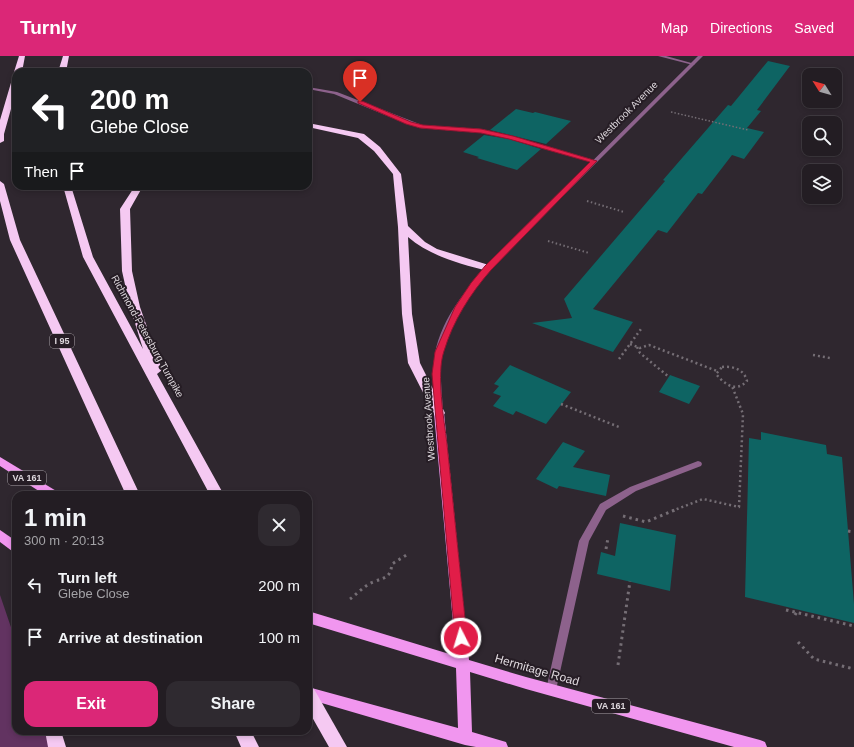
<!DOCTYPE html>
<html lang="en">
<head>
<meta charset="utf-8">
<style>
	:root { --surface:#231d23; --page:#2f2a30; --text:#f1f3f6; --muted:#a3a2a6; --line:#403b41; --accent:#db2777 }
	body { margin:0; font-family:Helvetica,sans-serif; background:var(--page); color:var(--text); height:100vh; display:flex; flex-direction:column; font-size:15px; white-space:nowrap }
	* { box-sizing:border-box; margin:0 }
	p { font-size:13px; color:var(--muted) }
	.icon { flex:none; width:22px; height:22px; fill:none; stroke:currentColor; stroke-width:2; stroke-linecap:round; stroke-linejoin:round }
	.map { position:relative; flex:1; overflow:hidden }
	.panel { position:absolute; left:12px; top:435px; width:300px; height:244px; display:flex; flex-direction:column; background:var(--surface); border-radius:12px; box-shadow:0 2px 6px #0003,0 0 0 1px var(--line) }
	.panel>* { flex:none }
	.hud { position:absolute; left:12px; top:12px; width:300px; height:122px; border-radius:12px; box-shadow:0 2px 6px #0003,0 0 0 1px var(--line); background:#202124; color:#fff; overflow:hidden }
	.needle { width:26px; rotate:307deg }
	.controls { position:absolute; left:802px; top:12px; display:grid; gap:8px }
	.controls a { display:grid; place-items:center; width:40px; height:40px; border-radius:8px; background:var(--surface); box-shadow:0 2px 6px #0003,0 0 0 1px var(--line); font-size:20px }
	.pin { position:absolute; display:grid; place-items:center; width:34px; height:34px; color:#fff; margin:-41px -17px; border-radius:50% 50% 50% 0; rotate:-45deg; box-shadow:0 0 4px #0007 }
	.pin .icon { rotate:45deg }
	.me { position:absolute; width:44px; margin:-22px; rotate:355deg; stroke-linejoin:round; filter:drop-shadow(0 0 3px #0008) }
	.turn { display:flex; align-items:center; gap:14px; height:84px; padding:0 12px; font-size:18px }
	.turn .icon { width:52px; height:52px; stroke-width:2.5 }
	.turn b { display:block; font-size:28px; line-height:34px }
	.then { display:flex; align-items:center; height:38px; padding:0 12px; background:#0003; gap:8px; font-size:15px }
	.round { display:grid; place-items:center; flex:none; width:42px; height:42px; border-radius:12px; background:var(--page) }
	.summary { display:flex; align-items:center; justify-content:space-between; height:68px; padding:0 12px }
	h1 { font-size:24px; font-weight:800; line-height:30px }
	.action { display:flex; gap:8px; margin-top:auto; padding:8px 12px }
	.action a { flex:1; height:46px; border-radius:12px; background:var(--accent); color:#fff; font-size:16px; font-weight:800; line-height:46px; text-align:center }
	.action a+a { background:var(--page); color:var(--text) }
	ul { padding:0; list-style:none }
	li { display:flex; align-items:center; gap:12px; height:52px; padding:0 12px }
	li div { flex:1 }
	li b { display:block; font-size:15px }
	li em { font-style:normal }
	header { display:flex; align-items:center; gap:24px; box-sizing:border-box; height:56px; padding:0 20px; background:var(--accent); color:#fff }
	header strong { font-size:19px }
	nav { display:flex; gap:22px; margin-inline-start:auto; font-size:14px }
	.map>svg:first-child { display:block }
	.green { fill:#623361 }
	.building { fill:#0e6463 }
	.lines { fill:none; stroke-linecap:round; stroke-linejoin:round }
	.path-far3 { stroke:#756e75; stroke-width:1.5; stroke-dasharray:1.5 2; stroke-linecap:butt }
	.path-far2 { stroke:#756e75; stroke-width:2; stroke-dasharray:1.5 2.5; stroke-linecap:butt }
	.path-far1 { stroke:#756e75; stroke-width:2.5; stroke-dasharray:2 3; stroke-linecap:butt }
	.path { stroke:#756e75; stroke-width:3; stroke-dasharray:2.5 4; stroke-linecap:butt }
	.service { fill:#8d628c; fill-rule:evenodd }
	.minor { fill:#8d628c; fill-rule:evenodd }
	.tertiary { fill:#8d628c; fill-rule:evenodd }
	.primary { fill:#f196ef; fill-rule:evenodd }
	.motorway { fill:#f5c9f2; fill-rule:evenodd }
	.route { fill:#e11d48; stroke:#92132f }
	.labels { text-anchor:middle; stroke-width:4; stroke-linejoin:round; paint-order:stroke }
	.shield { fill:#261d25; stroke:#a7a0a6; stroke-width:1 }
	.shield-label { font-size:9px; font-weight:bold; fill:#ded8dd }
	.street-label { font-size:10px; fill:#ded8dd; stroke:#261d25 }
	.near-street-label { font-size:12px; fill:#ded8dd; stroke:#261d25 }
</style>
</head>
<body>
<header>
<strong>Turnly</strong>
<nav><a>Map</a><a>Directions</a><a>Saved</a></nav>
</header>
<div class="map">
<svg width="854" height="691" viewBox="0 0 854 691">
	<rect width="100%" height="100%" fill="#2f272f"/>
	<polygon class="green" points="0,539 16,586 16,675 46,675 52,691 0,691"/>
	<g class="building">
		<polygon points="768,5 790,10 757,54 761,55 747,72 764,76 744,103 732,99 702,138 698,137 667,177 658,174 593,253 633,266 613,296 532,267 572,262 564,243 665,125 663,124 728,49 731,50"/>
		<polygon points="516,53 533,57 535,56 571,65 546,88 490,74"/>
		<polygon points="484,79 509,83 541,93 517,114 477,102 479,101 463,96"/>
		<polygon points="510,309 571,336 546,368 516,355 513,359 493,350 501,340 493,337 499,330 494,328"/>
		<polygon points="670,319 700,330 689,348 659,336"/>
		<polygon points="761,376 826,389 827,398 842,401 854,548 854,567 745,541 749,382 761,384"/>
		<polygon points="563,386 585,395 573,411 610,419 606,440 559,430 557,433 536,423"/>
		<polygon points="620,467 676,479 670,535 597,518 601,496 615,500"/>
	</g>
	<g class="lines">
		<polyline class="path-far3" points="671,56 748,74"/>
		<g class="path-far2">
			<polyline points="587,145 624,156"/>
			<polyline points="548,185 589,197"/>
		</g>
		<g class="path-far1">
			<polyline points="630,288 640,292 649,289 717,315"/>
			<polyline points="637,291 640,297 669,321"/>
			<polyline points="813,299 830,302"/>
			<polyline points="619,303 641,273"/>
			<path d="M722,311C733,310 744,313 747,325C736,337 724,328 716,318Z"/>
			<polyline points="561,348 619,371"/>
			<polyline points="672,455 703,443 739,451 743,358 732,330"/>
		</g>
		<g class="path">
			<polyline points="623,460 646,466 675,454"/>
			<polyline points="848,475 854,476"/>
			<polyline points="606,493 608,482"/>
			<path d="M350,543C357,538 365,529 373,526C385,521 390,523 392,508L408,498"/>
			<polyline points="786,554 854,570"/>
			<polyline points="795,559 798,554"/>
			<polyline points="798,586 814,603 854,613"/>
			<polyline points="618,609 630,525"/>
		</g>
		<polygon class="service" points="698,405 701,406 702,408 701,410 636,435 606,454 589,485 556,634 555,638 551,639 547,638 546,634 579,485 600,448 630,431"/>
		<g class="minor">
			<polygon points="658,0 666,0 695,8 693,9"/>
			<polygon points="308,31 337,36 422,69 481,73 512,80 597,105 594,107 509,82 481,77 420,72 407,68 334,38 308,33"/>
		</g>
		<path class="tertiary" d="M698,0H703L490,213C468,240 445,270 441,305C440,321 442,338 443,354L442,356H436L435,354C434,338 432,321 434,304C438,268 463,237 486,211Z"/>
		<g class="primary">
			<polygon points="439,353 443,354 444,357 469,604 526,621 760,684 765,686 767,691 734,691 526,633 470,616 472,676 506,686 508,691 476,691 465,689 308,643 308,631 458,672 456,612 308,567 308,555 456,600 434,357 435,354"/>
			<polygon points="0,401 58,436 60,439 45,439 0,410"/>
			<polygon points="0,474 16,485 16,497 12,495 0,486"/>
		</g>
		<g class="motorway">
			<polygon points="19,0 25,0 22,16 16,16 16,18 14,16"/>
			<polygon points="63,0 69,0 66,16 58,16"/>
			<polygon points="13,20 16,20 16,35 4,78 4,85 0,87 0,64"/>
			<path d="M308,67L364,78L380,91L401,118L408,170L425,186L437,193L492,210L493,212L488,215C460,208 430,200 408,181L412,258L420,307L445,357L443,360L439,361L435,360L408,307L402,258L398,171L393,118L374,95L358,82L308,71Z"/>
			<polygon points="0,125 4,128 20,184 140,439 126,439 10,184 0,145"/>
			<polygon points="63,130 71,130 93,201 143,293 130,251 122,215 120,153 135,130 143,130 130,153 132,215 140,251 162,314 157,318 224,439 210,439 83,201"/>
			<polygon points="308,630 314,633 347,691 329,691 308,654"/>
			<polygon points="45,675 61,675 66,691 48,691"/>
			<polygon points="234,675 251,675 259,691 241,691"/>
		</g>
	</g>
	<path class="route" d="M358,45H362L411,66L423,69L481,73L513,80L597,105L491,214C470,238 453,265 444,295C436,318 444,363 447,388C454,453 460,517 467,582L465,586L461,587L457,586L455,582L432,318L435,296L455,251L471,227L485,210L590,106L509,83L481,77L420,72L406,68L358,47Z"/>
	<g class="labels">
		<g class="shield">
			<rect x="50" y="278" width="24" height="14" rx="3"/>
			<rect x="8" y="415" width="38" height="14" rx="3"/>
			<rect x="592" y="643" width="38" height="14" rx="3"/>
		</g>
		<g class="shield-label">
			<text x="62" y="288">I 95</text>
			<text x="27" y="425">VA 161</text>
			<text x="611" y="653">VA 161</text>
		</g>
		<g class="street-label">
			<text transform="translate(626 56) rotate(-45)" y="4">Westbrook Avenue</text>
			<text transform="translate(148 280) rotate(61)" y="4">Richmond-Petersburg Turnpike</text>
			<text transform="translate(428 363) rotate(-94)" y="4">Westbrook Avenue</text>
		</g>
		<g class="near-street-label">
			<text transform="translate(537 614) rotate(16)" y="4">Hermitage Road</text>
		</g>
	</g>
</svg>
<div class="controls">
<a><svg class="needle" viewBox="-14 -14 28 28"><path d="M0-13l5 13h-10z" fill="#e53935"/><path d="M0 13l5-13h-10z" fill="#a3a2a6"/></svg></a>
<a><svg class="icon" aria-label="search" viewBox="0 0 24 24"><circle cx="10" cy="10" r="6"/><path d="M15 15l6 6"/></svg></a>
<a><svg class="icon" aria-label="layers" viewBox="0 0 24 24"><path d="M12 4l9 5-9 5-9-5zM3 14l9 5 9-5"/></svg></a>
</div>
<div class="pin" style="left:360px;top:46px;background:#d93025"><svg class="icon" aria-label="arrive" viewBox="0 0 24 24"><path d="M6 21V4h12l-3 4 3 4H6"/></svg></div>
<svg class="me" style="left:461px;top:582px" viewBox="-20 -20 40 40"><circle r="17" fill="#e11d48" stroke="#fff" stroke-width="3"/><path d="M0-11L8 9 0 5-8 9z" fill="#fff"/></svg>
<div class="hud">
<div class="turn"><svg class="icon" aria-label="left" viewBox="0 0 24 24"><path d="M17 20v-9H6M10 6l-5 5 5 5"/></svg><div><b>200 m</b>Glebe Close</div></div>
<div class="then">Then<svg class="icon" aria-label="arrive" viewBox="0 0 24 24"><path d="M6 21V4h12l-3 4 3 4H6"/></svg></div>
</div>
<section class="panel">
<div class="summary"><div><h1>1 min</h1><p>300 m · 20:13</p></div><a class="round"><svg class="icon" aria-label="close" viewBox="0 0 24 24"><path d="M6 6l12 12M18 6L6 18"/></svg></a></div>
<ul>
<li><svg class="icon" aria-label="left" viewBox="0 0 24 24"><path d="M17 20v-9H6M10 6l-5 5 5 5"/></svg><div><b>Turn left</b><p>Glebe Close</p></div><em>200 m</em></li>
<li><svg class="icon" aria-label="arrive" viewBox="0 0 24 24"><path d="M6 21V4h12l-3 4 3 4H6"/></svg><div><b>Arrive at destination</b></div><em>100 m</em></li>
</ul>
<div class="action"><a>Exit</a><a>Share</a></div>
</section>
</div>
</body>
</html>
